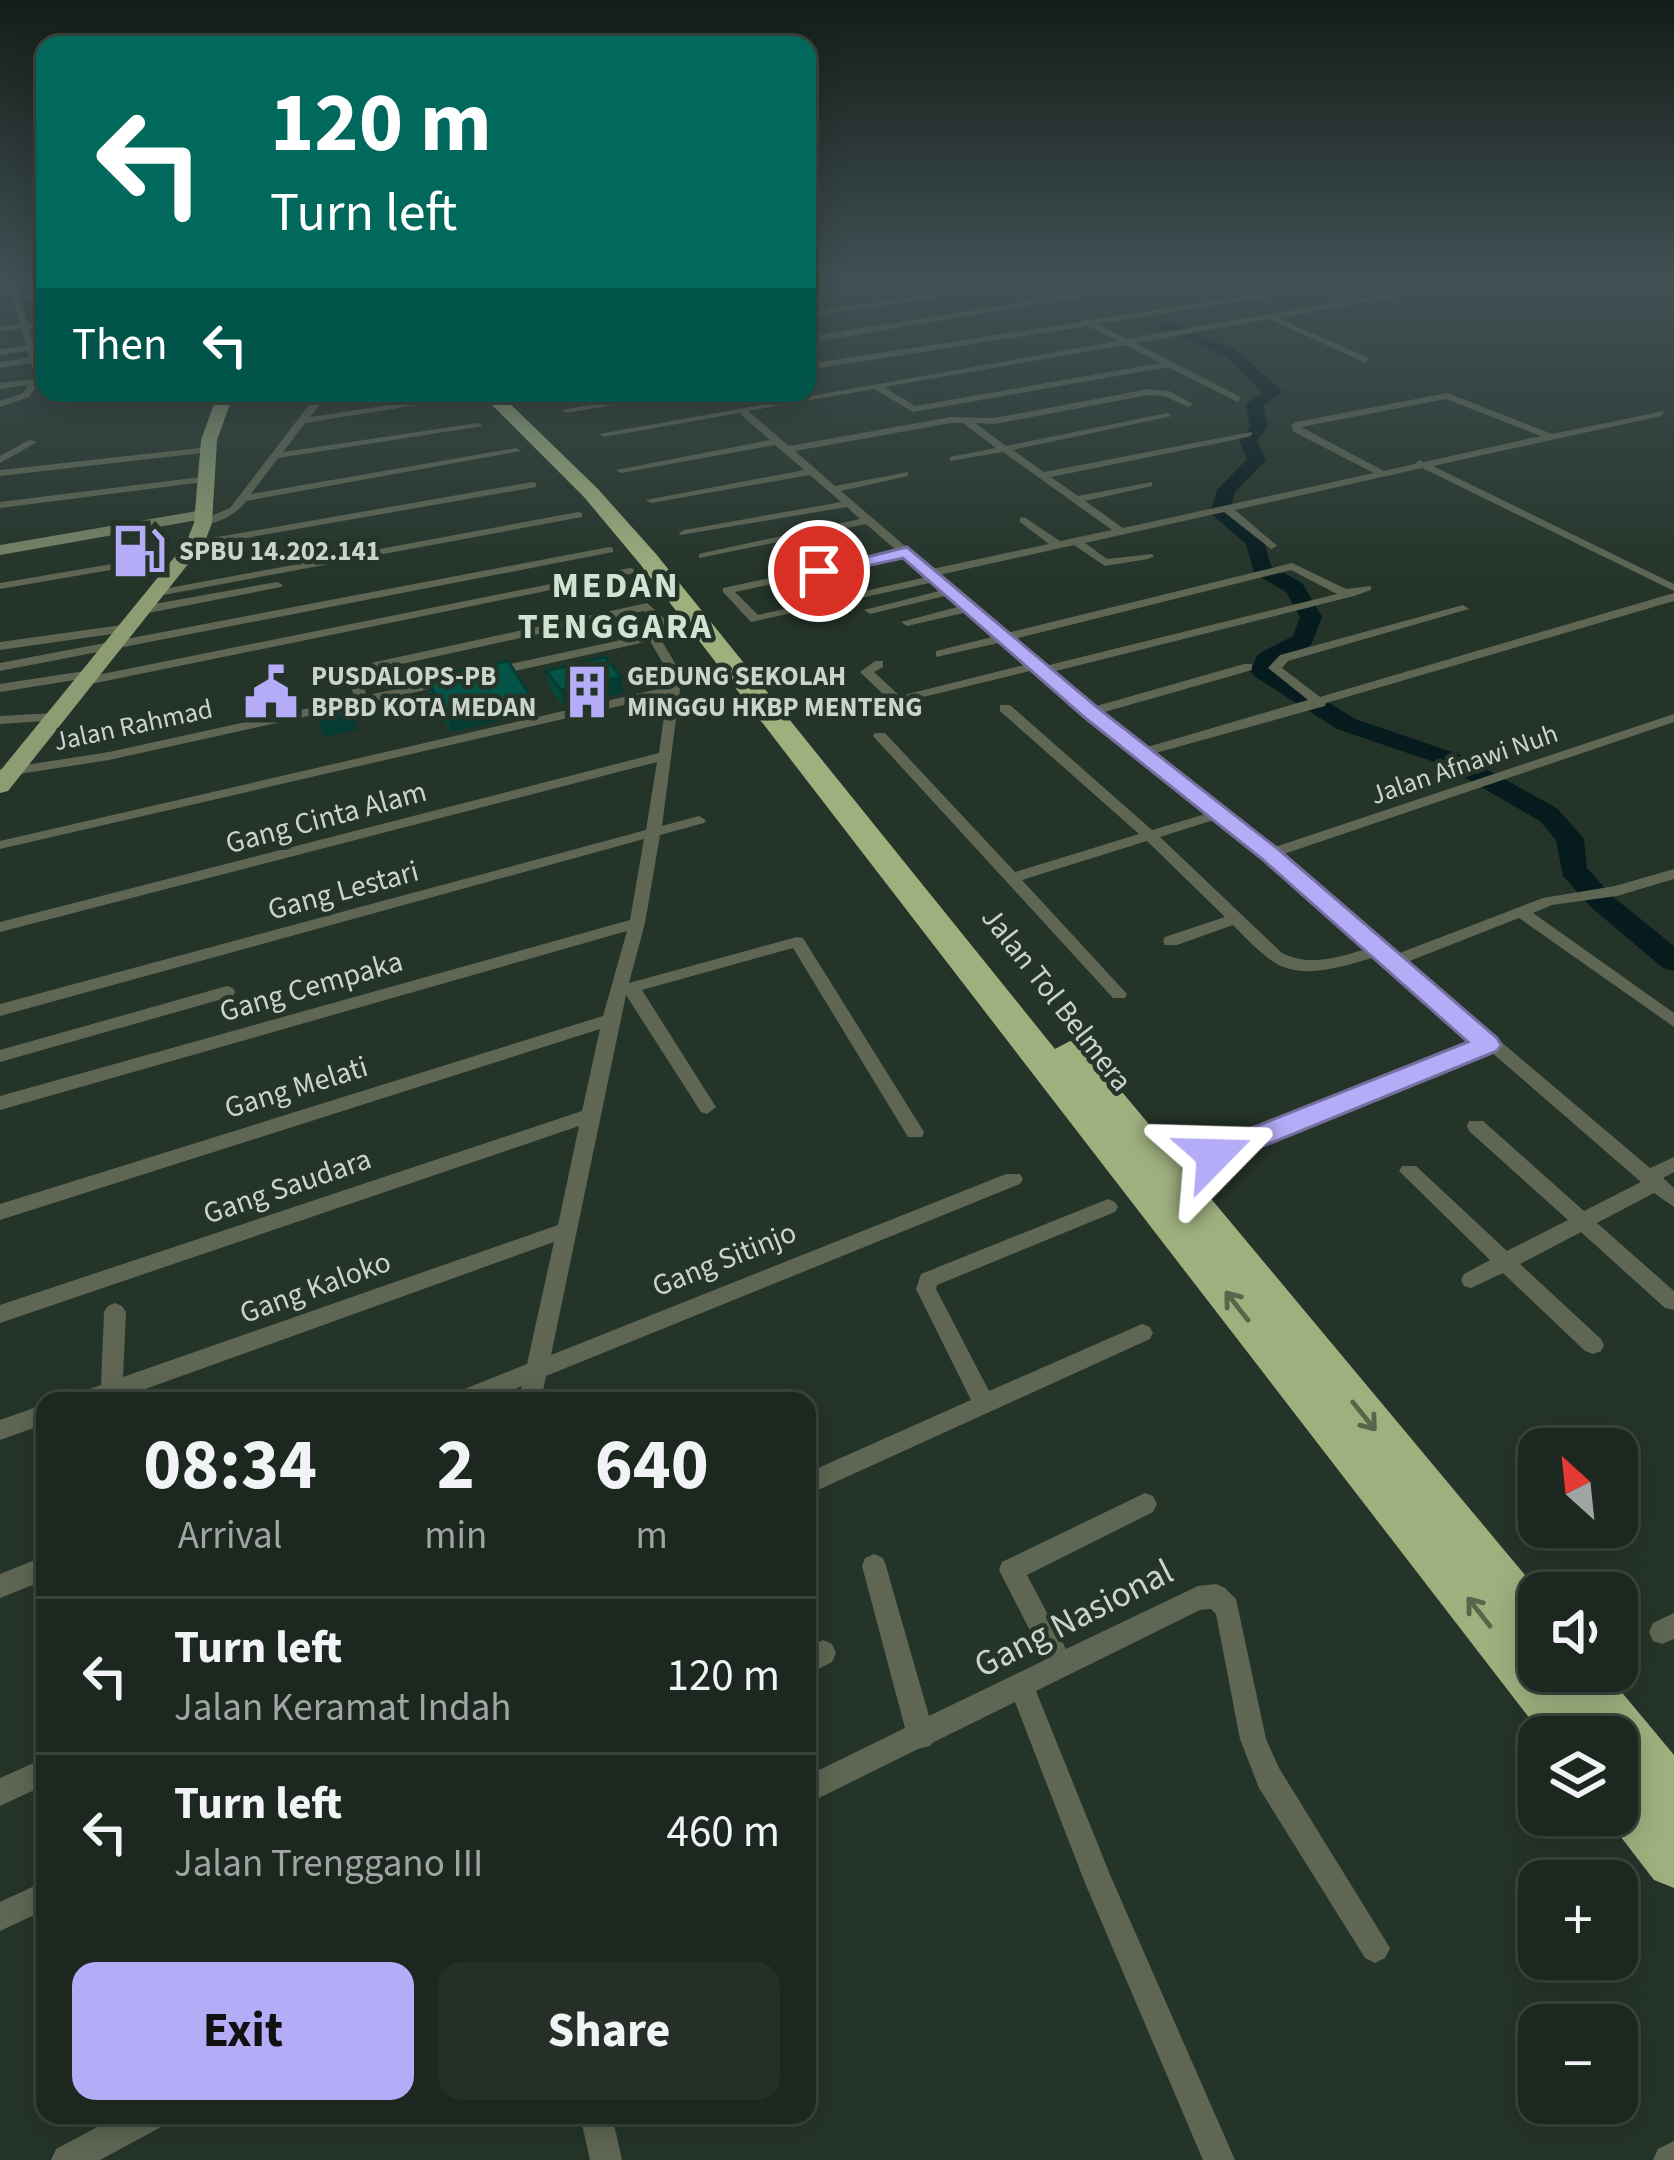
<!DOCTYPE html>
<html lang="en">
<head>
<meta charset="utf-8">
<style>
	:root { --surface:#1c271f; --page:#252f28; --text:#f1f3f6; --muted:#a0a5a4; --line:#3a443d; --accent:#b5acf8 }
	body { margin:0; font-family:"Source Sans 3",sans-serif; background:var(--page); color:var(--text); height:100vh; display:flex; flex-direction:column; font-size:45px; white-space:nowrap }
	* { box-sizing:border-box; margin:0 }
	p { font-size:39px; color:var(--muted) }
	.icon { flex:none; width:66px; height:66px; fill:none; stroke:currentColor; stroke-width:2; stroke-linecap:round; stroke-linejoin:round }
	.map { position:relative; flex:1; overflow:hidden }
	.sheet { position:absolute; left:36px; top:1392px; width:780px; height:732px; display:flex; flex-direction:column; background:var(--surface); border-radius:24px; box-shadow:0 6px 30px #0003,0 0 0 3px var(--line) }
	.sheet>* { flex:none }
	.banner { position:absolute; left:36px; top:36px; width:780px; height:366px; border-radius:24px; box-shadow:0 6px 30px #0003,0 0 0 3px var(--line); background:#00695c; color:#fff; overflow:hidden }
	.needle { width:78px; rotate:333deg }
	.tools { position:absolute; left:1518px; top:1428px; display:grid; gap:24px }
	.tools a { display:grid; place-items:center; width:120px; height:120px; border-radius:24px; background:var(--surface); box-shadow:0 6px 30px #0003,0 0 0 3px var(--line); font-size:60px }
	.pin { position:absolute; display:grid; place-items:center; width:102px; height:102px; color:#fff; margin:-51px; border:6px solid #fff; border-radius:50%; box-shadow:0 3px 12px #0007 }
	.me { position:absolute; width:132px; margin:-66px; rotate:68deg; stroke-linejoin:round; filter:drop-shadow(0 0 9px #0008) }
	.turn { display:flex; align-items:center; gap:42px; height:252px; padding:0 36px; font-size:54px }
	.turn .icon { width:156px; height:156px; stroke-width:2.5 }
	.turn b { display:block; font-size:84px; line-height:102px }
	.then { display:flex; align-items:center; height:114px; padding:0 36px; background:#0003; gap:24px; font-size:45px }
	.eta { display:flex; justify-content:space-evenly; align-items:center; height:204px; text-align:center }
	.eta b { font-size:72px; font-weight:700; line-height:84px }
	.primary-button { display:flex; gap:24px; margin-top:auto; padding:24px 36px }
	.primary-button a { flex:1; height:138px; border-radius:24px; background:var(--accent); color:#111; font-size:48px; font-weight:700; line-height:138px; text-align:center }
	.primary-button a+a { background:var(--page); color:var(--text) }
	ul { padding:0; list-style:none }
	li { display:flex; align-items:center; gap:36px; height:156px; padding:0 36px; border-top:3px solid var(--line) }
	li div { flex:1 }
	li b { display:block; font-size:45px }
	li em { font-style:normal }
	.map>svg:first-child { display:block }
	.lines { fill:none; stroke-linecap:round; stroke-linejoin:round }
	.river { fill:#051b1e; fill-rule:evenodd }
	.street { fill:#5f6653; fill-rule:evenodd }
	.secondary { fill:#798565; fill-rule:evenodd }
	.primary { fill:#8d9c73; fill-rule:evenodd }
	.highway { fill:#9fb07f; fill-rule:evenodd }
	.wall { fill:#04483e }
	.shaded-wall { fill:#043b32 }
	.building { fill:#055448; stroke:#043b32; stroke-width:3 }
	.oneway { stroke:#56664b }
	.route { fill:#b5acf8; stroke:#7670a1; stroke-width:3 }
	.labels { text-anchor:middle; stroke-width:9; stroke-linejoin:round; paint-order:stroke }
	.far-poi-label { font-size:27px; font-weight:bold; fill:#cbd4cc; stroke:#253429; text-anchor:start }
	.far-street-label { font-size:27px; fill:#cbd4cc; stroke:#253429 }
	.street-label { font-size:30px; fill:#cbd4cc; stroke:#253429 }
	.far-district-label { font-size:36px; font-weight:bold; letter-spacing:3px; fill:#d0e4d4; stroke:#253429 }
	.near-street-label { font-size:36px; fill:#cbd4cc; stroke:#253429 }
</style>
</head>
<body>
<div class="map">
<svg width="1674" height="2160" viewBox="0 0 1674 2160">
	<rect width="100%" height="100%" fill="#253429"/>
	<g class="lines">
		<polygon class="river" points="1166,321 1236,350 1283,392 1263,406 1268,427 1257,441 1266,460 1235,492 1230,511 1263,538 1271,566 1302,583 1322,617 1311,645 1276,663 1274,669 1355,719 1461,755 1558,809 1584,839 1587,868 1612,896 1674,946 1674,971 1663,968 1592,908 1563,876 1556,840 1540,821 1443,765 1337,729 1254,676 1250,671 1258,654 1293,636 1300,617 1286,592 1254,573 1246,544 1210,513 1217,490 1247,459 1239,441 1250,427 1246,404 1263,392 1225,356 1161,328 1159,325"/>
		<g class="street">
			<polygon points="7,281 15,281 16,284 45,281 45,285 17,289 20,297 45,295 45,299 21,302 28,323 45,322 45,326 29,328 34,345 45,345 45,349 36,350 43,376 29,397 0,407 0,401 23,393 28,385 0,389 0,383 33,379 35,376 31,363 0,368 0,362 29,358 27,351 0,355 0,349 26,346 21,329 0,331 0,327 20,324"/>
			<polygon points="882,281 902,281 807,295 807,291"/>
			<polygon points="1002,281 1012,281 1046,298 1145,282 1149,284 1053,302 1050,305 1044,303 807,343 807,337 1037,300"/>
			<path d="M1302,281H1312L1360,299L1467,281H1484L1278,318L1369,358L1366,363L1269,319L1135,343L1241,397L1238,402L1168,367L913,412L874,389L748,411L789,446L951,417L994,418L1149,389L1169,391L1193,404L1188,407L1164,396L1149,395L994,424L975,423L1006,446L1167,413L1172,416L1013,450L1044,472L1251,432L1253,434L1248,437L1051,477L1078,496L1152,482V486L1085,501L1123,528L1374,473L1294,432L1291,425L1296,422L1447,393L1552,434L1664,411L1661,416L1433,466L1674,584V591L1422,468L1235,510L1275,544L1277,546L1271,549L1224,512L1085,543L1107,559L1152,554L1154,556L1148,559L1105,566L1074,545L939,575L1007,633L1292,563L1346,589L1371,586V590L1354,596L1052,672L1093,707L1244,664H1252V670L1101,713L1144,748L1308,700L1268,668L1280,655L1463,605L1469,609L1288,661L1282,668L1320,697L1674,593V601L1326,703L1325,706L1152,754L1272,848L1674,714V722L1281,855L1397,954L1543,898L1615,886L1674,869V879L1617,896L1552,905L1533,913L1674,1013V1027L1519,918L1407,962L1650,1168L1674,1157V1172L1663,1178L1674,1188V1207L1654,1193L1597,1223L1674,1291V1310L1665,1308L1581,1232L1520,1264L1601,1339L1604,1345L1601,1351L1593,1354L1585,1351L1503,1273L1471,1288L1464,1286L1461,1280L1464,1274L1490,1260L1399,1171L1402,1166H1416L1507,1251L1568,1220L1469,1131L1467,1126L1469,1121H1483L1584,1211L1641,1182L1490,1051L1221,1160H1207L1205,1155L1207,1150L1479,1042L1392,967L1385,966L1379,956C1345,965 1300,984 1268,958C1255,948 1244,936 1233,925L1177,945H1165L1163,941L1165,937L1225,917L1147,841L1022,880L1127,994L1125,998H1113L873,736L875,733H885L1015,872L1139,834L1000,711V705H1010L1152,830L1209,813L1034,670L832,719V713L888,699L860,672L875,661H883V667L874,672L900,696L1028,664L1003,642L936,657V651L996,636L968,612L907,626L901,622L961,606L949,595L870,614L864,610L943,590L934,582L751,622L723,592V588L897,551L866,524L699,558V554L703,553L860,519L847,507L680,535L679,533L684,530L841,502L810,475L651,503L646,500L804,470L775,445L621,473L616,470L770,440L739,413L604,437L599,434L1118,341L1088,326L807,370V364L1081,322L1085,319L1090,320L1311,286ZM1320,289L1350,300L1127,339L1097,324ZM1125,345L1161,363L915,406L884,387ZM1446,399L1541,436L1424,462L1419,460L1415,464L1384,471L1301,427ZM951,423H963L996,448L950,457V461L1003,452L1112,530L1060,541L1024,517L1020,518V522L1049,544L932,569L841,491L908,476V472L835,486L795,451ZM903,556L927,577L758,615L735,592ZM1291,570L1337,594L1045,666L1014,639ZM1217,819L1370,948C1341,956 1311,968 1282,953L1160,837Z"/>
			<polygon points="935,294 938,298 807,316 807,312"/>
			<path d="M318,393H328L310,417L456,395L461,398L305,423L283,452L478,423L483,426L278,458L251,494L516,448L521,451L246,501C236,515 216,525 199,525V521L230,508Z"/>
			<polygon points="663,393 686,393 566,413 561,410"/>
			<polygon points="29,440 37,442 0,463 0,456"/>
			<polygon points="208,447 213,450 211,452 0,476 0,470"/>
			<polygon points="208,476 212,477 212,481 0,508 0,502"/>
			<polygon points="532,482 536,483 536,487 195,547 189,544 195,541"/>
			<polygon points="578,512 582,513 582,517 158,596 152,593 158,590"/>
			<polygon points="609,547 613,548 613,552 0,671 0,663"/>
			<polygon points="118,563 124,566 122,568 0,589 0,583"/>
			<polygon points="630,568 634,569 634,573 86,685 81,684 81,679 0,692 0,684 91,670 97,675"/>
			<polygon points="277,582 283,585 281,587 143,614 137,610 143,606"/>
			<polygon points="647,603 676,629 660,638 676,665 680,689 662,826 699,816 706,820 704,823 660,835 645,923 629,983 797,937 803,938 924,1132 922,1137 908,1137 793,948 642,990 716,1107 707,1114 701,1112 626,995 551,1355 1006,1174 1020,1174 1023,1179 1020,1184 546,1376 541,1401 519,1401 522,1386 485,1401 449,1401 452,1394 527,1364 554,1242 112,1401 72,1401 75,1394 101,1385 104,1312 108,1306 115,1303 122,1306 126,1312 123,1377 558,1225 579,1126 0,1323 0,1305 582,1111 600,1029 0,1220 0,1204 603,1016 627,931 0,1110 0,1096 630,920 644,839 0,1016 0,1004 646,830 657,762 0,932 0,922 659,753 667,695 0,849 0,841 667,687 664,665 650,641 492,676 486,672 492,668 649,634 662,628 644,611 379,669 359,677 367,695 453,678 454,681 448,685 109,760 0,777 0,769 109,752 355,698 346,675 371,663"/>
			<polygon points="129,624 135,628 133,631 0,650 0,642"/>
			<polygon points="55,713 60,714 60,720 0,724 0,716"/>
			<polygon points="227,986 233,988 235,992 233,996 0,1062 0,1050"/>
			<polygon points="1108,1199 1115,1202 1118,1207 1115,1212 937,1285 936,1289 989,1391 1142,1324 1150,1327 1153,1333 1150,1339 807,1495 807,1473 971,1400 916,1289 921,1274"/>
			<polygon points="45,1404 45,1424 0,1440 0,1420"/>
			<polygon points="1145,1493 1153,1496 1157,1504 1153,1512 1027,1575 1066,1649 1198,1586 1216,1584 1225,1588 1236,1599 1266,1739 1279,1768 1390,1948 1385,1958 1375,1963 1365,1958 1259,1788 1240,1739 1216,1614 1211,1609 1200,1610 1036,1691 1111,1877 1235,2160 1203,2160 1085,1883 1015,1702 932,1743 930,1746 918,1749 807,1804 807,1776 905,1728 862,1566 865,1558 874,1554 883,1558 886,1566 929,1716 1045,1660 999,1570 1002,1562"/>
			<polygon points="45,1556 45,1580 0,1598 0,1574"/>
			<polygon points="1674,1613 1674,1639 1662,1644 1653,1641 1649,1632 1653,1623"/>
			<polygon points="823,1640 832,1644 836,1653 832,1662 807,1675 807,1648"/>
			<polygon points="45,1758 45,1785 0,1806 0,1778"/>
			<polygon points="45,1881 45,1910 0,1931 0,1902"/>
			<polygon points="120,2115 168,2115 163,2126 100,2160 51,2160 56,2149"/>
			<polygon points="580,2115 612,2115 622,2160 590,2160"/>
			<polygon points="1674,2141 1674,2160 1653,2160 1658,2149"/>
		</g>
		<polygon class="secondary" points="203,510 209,512 209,518 0,555 0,545"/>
		<polygon class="primary" points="218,393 234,393 217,440 212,523 204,544 8,791 0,793 0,771 186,543 194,523 201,440"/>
		<polygon class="highway" points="480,393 499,393 598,489 656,554 1055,1049 1070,1041 1082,1044 1540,1593 1539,1671 1604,1671 1674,1755 1674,1888 1654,1880 1604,1815 1617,1815 1617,1737 1544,1737 640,564 584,497"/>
	</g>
	<g class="wall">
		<polygon points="546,671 623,693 563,706 549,686"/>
		<polygon points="426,678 531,697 534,713 451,732 430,694"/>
	</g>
	<g class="shaded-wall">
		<polygon points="621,677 623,693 563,706 561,690"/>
		<polygon points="531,697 534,713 451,732 447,716"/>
		<polygon points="353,714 357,730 324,737 319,721"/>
	</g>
	<g class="building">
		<polygon points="605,657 621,677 561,690 546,671"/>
		<polygon points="508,661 531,697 447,716 426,678"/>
		<polygon points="346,696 353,714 319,721 313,703"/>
	</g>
	<defs><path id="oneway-shaft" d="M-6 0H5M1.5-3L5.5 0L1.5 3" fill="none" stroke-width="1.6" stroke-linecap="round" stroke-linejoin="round" transform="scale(3)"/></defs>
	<g class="oneway">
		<use href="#oneway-shaft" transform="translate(1237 1306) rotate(-128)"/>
		<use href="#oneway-shaft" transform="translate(1364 1416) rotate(51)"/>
		<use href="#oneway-shaft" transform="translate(1479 1612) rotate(-128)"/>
	</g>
	<linearGradient id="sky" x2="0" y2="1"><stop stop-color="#141d17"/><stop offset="0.48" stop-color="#405054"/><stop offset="1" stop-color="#405054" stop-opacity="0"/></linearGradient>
	<rect width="1674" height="583" fill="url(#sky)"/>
	<polygon class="route" points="907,547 1098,708 1278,849 1497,1038 1501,1045 1497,1051 1224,1162 1204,1162 1200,1155 1204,1147 1468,1042 1262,859 1084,717 903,558 819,576 811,571"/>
	<defs>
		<symbol id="fuel-bare" viewBox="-9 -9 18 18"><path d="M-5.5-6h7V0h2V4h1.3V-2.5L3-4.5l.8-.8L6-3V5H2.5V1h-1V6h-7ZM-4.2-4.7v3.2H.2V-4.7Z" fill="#b5acf8" stroke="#253429" stroke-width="2.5" paint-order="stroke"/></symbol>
		<symbol id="civic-bare" viewBox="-9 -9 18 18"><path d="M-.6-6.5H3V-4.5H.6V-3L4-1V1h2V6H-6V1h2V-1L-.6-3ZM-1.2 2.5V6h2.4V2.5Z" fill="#b5acf8" stroke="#253429" stroke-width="2.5" paint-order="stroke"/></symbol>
		<symbol id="building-bare" viewBox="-9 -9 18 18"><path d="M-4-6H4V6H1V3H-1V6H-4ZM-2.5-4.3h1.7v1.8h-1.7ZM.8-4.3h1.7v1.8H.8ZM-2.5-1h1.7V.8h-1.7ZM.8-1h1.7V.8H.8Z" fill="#b5acf8" stroke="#253429" stroke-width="2.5" paint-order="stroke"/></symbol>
	</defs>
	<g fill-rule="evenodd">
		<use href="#fuel-bare" x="101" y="513" width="76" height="76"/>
		<use href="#civic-bare" x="233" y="654" width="76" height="76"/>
		<use href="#building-bare" x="549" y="654" width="76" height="76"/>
	</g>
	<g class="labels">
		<g class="far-poi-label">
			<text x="179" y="560">SPBU 14.202.141</text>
			<text x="311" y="685">PUSDALOPS-PB<tspan x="311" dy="31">BPBD KOTA MEDAN</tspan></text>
			<text x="627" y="685">GEDUNG SEKOLAH<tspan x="627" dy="31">MINGGU HKBP MENTENG</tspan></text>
		</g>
		<g class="far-street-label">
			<text transform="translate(133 725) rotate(-12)" y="9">Jalan Rahmad</text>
			<text transform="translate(1464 764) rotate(-19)" y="9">Jalan Afnawi Nuh</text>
		</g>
		<g class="street-label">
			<text transform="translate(326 817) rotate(-15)" y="10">Gang Cinta Alam</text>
			<text transform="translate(343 890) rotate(-15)" y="10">Gang Lestari</text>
			<text transform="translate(311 986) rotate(-16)" y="10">Gang Cempaka</text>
			<text transform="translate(1057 999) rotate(52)" y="10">Jalan Tol Belmera</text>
			<text transform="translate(296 1087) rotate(-17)" y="10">Gang Melati</text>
			<text transform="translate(287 1186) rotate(-19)" y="10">Gang Saudara</text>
			<text transform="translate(724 1259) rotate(-22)" y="10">Gang Sitinjo</text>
			<text transform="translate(315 1287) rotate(-20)" y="10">Gang Kaloko</text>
		</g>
		<g class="far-district-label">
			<text x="616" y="597">MEDAN<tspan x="616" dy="41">TENGGARA</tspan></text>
		</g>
		<g class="near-street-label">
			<text transform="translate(1073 1617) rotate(-27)" y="13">Gang Nasional</text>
		</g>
	</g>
</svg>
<div class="tools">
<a><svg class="needle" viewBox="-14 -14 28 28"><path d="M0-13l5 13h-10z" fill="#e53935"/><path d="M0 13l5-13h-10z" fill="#a0a5a4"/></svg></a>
<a><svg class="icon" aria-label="sound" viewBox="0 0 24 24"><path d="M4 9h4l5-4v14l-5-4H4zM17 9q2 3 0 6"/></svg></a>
<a><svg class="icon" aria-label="layers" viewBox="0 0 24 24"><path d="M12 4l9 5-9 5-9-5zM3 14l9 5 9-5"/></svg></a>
<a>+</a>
<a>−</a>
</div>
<div class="pin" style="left:819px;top:571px;background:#d93025"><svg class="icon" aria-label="arrive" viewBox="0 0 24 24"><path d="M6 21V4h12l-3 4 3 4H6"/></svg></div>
<svg class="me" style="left:1214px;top:1155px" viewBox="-20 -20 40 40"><path d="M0-17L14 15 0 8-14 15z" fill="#b5acf8" stroke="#fff" stroke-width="4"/></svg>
<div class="banner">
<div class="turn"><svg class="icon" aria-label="left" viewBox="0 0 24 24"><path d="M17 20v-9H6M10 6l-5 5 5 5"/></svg><div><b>120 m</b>Turn left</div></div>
<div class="then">Then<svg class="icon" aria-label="left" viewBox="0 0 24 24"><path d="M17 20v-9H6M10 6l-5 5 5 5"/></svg></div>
</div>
<section class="sheet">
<div class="eta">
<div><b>08:34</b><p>Arrival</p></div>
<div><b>2</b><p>min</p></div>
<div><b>640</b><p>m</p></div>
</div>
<ul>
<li><svg class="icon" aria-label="left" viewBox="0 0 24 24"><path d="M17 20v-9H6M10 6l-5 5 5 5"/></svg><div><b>Turn left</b><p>Jalan Keramat Indah</p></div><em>120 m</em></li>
<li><svg class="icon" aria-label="left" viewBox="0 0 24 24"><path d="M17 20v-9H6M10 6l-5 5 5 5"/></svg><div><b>Turn left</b><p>Jalan Trenggano III</p></div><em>460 m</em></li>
</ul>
<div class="primary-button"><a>Exit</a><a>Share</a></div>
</section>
</div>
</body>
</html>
